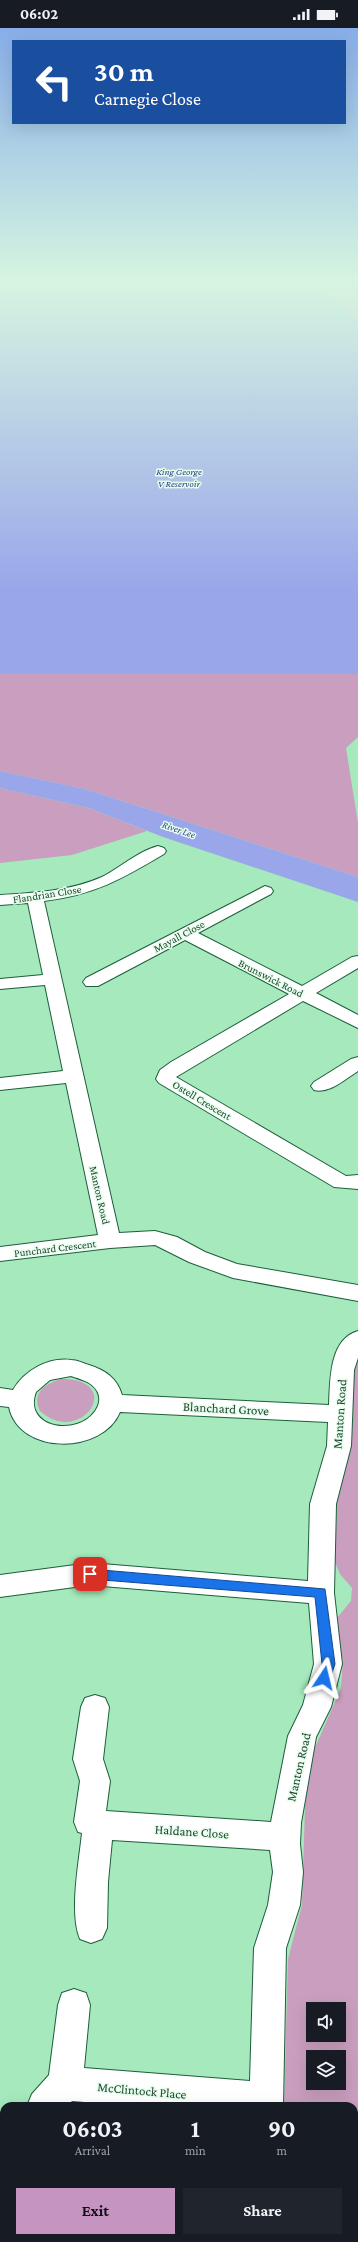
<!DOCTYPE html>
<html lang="en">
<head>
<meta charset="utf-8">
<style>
	:root { --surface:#171b24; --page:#20242c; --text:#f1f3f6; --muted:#9ea1a6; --accent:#c694c1 }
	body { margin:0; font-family:"Crimson Pro",serif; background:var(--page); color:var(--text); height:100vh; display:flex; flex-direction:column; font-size:15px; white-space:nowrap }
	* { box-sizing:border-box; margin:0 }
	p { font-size:13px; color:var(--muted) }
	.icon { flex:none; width:22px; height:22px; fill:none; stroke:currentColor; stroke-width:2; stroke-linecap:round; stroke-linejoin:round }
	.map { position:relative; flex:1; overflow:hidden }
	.side { position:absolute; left:0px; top:2074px; width:358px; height:140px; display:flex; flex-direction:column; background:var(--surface); border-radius:12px 12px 0 0; box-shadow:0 4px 16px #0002 }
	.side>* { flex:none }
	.banner { position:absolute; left:12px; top:12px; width:334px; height:84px; border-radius:0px; box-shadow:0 4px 16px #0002; background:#1a4fa0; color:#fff; overflow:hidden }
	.controls { position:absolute; left:306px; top:1974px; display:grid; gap:8px }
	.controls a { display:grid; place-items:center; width:40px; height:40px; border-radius:0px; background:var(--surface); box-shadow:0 4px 16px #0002; font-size:20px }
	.pin { position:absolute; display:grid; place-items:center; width:34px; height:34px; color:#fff; margin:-17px; border-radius:8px; box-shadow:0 2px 6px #0006 }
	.me { position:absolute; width:44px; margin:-22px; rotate:10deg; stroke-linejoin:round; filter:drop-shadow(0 0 3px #0008) }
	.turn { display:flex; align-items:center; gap:14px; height:84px; padding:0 16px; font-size:18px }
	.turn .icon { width:52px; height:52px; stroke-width:2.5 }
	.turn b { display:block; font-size:28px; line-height:34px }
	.eta { display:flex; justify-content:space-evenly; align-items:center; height:68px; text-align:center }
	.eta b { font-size:24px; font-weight:700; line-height:28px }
	.primary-button { display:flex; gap:8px; margin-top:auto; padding:8px 16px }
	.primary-button a { flex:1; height:46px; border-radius:0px; background:var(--accent); color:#111; font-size:16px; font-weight:700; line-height:46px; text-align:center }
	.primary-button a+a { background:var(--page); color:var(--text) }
	.status { display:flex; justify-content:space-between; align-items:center; height:28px; padding:0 20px; background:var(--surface); direction:ltr }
	.status svg { height:11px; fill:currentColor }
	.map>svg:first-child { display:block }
	.green { fill:#ca9ebf; fill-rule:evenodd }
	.water { fill:#99a6ea }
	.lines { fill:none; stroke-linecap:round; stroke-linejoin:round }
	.street-casing { stroke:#1b5f3a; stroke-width:2 }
	.street { fill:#fff; fill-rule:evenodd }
	.route { fill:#1a73e8; stroke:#114b97 }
	.labels { text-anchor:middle; stroke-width:3; stroke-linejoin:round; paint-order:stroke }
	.far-water-label { font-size:10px; font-style:italic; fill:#323887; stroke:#e5ffed }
	.street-label { font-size:11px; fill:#274231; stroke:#e5ffed }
	.near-street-label { font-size:13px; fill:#274231; stroke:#e5ffed }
</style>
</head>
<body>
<div class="status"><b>06:02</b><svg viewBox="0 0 49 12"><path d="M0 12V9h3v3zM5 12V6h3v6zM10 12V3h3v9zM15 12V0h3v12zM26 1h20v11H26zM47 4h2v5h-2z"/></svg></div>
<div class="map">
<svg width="358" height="2214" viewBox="0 0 358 2214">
	<rect width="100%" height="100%" fill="#a5e9bc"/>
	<g class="green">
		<polygon points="307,252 358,252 358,290"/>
		<polygon points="0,646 358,646 358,709 346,720 358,795 358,849 85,761 0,743"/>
		<polygon points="0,760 89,780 147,803 72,827 0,835"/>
		<path d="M358,1326V2214H283V2210H354V2078H284L288,1931L302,1877L306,1746L314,1722L341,1660L343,1631H336L337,1590L351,1573L352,1560L340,1546L335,1534L337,1474L350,1419L354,1332ZM313,1981H339V2007H313ZM313,2029H339V2055H313Z"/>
		<path d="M61,1351C127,1351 81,1420 40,1383C31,1365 45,1356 61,1351Z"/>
	</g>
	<g class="water">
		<polygon points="0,252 307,252 358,290 358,646 0,646"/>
		<polygon points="0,743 85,761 358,849 358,874 163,809 89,780 0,760"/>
	</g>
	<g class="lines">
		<defs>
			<g id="street">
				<path d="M158,818L164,820L166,823L164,826C122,851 94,867 44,873L119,1205L155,1203L177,1209L205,1224L237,1236L358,1257V1273L233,1250L189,1234L155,1217L110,1220L0,1233V1219L98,1207L66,1055L0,1062V1050L63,1043L45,957L0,961V951L43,947L28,875L0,877V867C34,865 70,863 102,849C120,840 138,823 158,818Z"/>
				<polygon points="265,858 271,860 273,863 271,866 198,905 302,958 352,929 358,928 358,940 316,965 358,987 358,1000 303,973 176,1049 346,1148 358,1147 358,1161 334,1159 159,1055 156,1051 160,1042 171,1034 289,966 185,912 98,958 86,958 83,954 86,950"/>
				<path d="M358,1029V1043C345,1051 330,1066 314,1062L311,1058L314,1054L351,1031Z"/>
				<path d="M358,1303V1330L354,1342L351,1418L336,1476L334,1565L342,1636L331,1679L316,1709L301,1795L300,1816L303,1844L300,1877L286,1920L283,2078H136L72,2073L67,2078H27L32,2066L49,2047L58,1977L62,1965L74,1961L86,1965L90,1977L84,2040L250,2053L254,1920L268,1877L273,1844L270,1822L112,1812L108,1854L107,1900L102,1911L91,1915L80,1911C69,1885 79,1834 82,1805L78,1804L74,1794L80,1753L73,1731L81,1679L85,1670L95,1667L105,1670L109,1679L103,1731L110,1753L106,1783L271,1794L288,1708L303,1677L314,1636L309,1575L90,1557L0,1569V1547L90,1535L308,1553L310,1476L327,1418L328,1394L120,1384C102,1427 19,1427 9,1379L0,1378V1360L13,1362C24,1343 48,1329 71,1332C77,1332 83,1335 89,1337C105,1342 117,1350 122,1367L329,1377C330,1353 329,1311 358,1303ZM71,1348C80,1351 92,1354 97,1363C105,1377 90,1392 77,1396C54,1403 26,1391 36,1364L50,1352Z"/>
				<polygon points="248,2210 284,2210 285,2214 249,2214"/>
			</g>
		</defs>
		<use href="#street" class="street-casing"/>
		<use href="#street" class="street"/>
	</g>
	<linearGradient id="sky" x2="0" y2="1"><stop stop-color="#88aee9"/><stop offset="0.45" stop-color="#d6f5e1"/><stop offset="1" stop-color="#d6f5e1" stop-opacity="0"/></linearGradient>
	<rect width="358" height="562" fill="url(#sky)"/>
	<polygon class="route" points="90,1541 325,1561 335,1636 329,1654 324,1656 320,1654 318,1650 322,1636 315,1569 90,1551 86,1549 84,1546 86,1542"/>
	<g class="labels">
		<g class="far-water-label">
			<text x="179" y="447">King George<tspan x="179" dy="12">V Reservoir</tspan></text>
			<text transform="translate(179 801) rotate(19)" y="4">River Lee</text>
		</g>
		<g class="street-label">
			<text transform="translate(47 866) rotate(-9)" y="4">Flandrian Close</text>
			<text transform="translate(179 908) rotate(-28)" y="4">Mayall Close</text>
			<text transform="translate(271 950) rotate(27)" y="4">Brunswick Road</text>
			<text transform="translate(202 1072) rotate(31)" y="4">Ostell Crescent</text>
			<text transform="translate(100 1167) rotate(77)" y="4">Manton Road</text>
			<text transform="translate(55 1220) rotate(-7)" y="4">Punchard Crescent</text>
		</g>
		<g class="near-street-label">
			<text transform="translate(226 1380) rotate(3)" y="5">Blanchard Grove</text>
			<text transform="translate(339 1386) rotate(-86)" y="5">Manton Road</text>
			<text transform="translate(298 1739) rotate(-77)" y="5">Manton Road</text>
			<text transform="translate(192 1803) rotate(4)" y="5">Haldane Close</text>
			<text transform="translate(142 2062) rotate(5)" y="5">McClintock Place</text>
		</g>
	</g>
</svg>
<div class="controls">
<a><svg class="icon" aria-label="sound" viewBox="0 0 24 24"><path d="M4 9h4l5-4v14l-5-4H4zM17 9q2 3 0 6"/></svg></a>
<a><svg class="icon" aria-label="layers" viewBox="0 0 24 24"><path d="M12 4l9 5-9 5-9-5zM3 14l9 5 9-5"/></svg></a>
</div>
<div class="pin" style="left:90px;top:1546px;background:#d93025"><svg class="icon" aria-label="arrive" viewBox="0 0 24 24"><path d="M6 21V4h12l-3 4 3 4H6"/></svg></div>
<svg class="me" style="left:324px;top:1650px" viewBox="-20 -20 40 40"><path d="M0-17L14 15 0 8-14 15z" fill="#1a73e8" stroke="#fff" stroke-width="4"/></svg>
<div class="banner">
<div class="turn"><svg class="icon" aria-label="left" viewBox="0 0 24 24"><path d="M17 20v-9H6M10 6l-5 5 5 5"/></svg><div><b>30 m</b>Carnegie Close</div></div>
</div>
<section class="side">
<div class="eta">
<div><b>06:03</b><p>Arrival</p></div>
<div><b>1</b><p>min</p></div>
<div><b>90</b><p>m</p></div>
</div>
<div class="primary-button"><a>Exit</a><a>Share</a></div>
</section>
</div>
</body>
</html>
